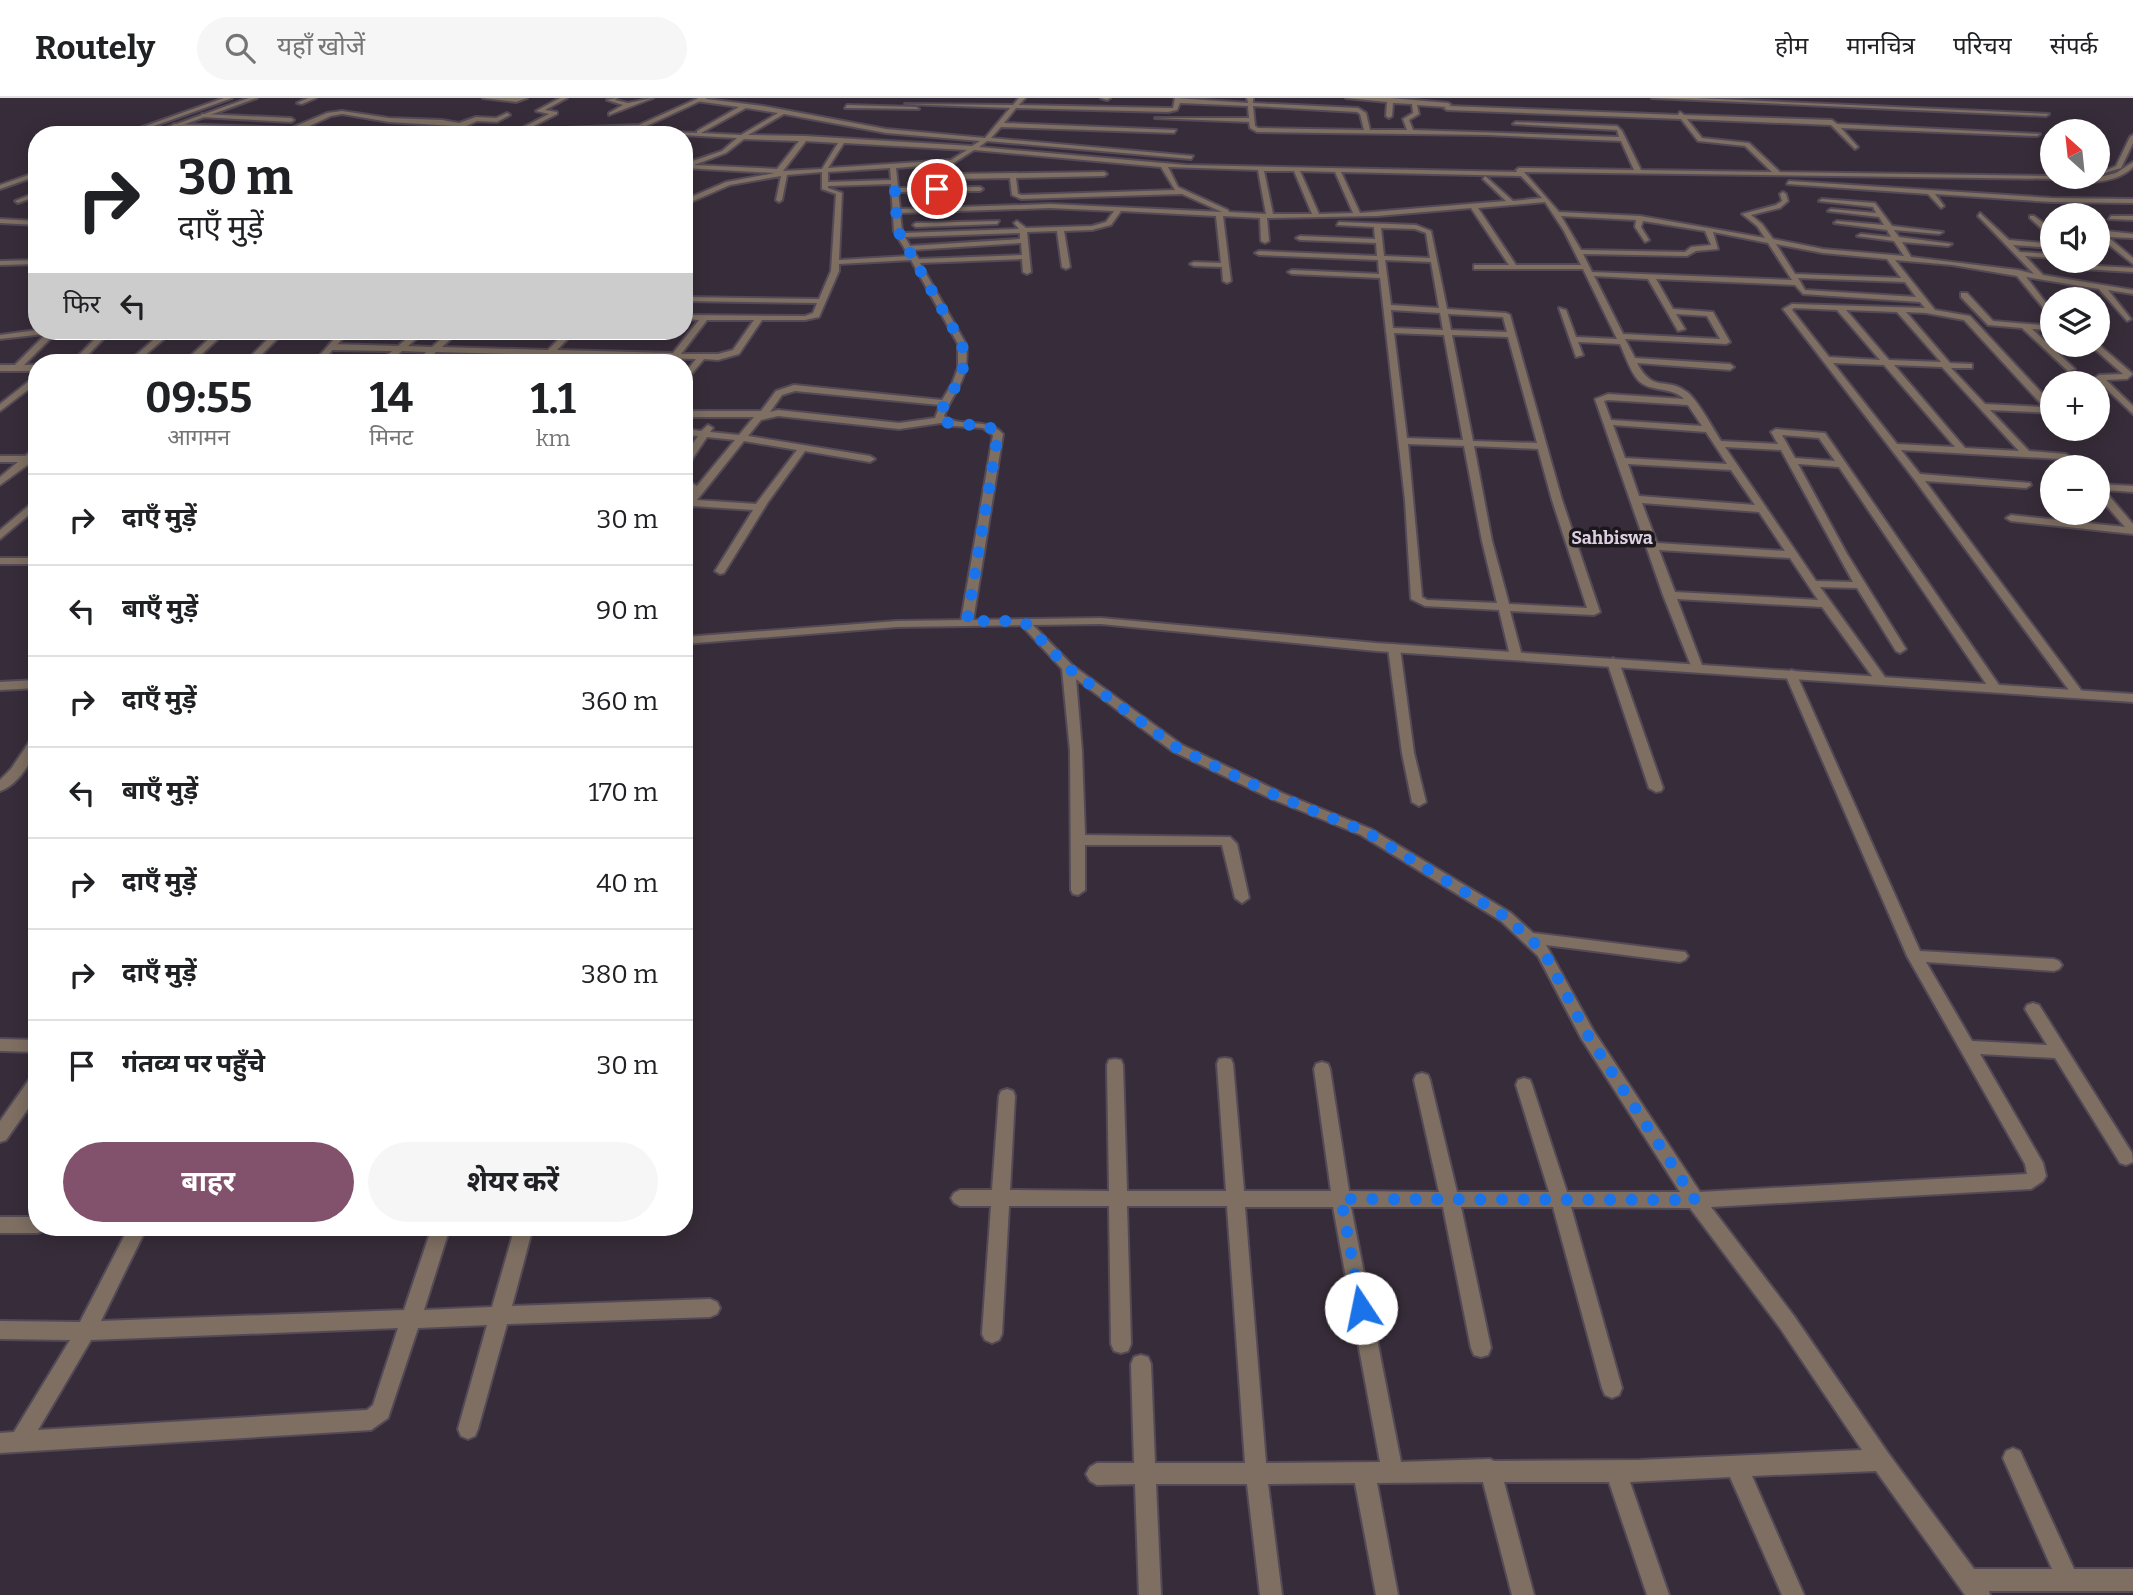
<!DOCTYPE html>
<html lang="hi">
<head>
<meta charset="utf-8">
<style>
	:root { --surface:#fff; --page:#f6f6f6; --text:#202124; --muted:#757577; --line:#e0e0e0; --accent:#82526d }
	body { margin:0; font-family:Bitter,"Noto Sans Devanagari",serif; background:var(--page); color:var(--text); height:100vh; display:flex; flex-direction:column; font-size:26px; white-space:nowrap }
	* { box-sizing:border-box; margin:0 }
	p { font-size:23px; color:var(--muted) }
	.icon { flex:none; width:38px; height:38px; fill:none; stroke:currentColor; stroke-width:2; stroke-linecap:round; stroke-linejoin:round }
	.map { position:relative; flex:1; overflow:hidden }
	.drawer { position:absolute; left:28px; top:256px; width:665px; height:882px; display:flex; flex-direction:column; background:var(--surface); border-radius:28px; box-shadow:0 4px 18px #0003 }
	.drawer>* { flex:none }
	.guide { position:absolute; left:28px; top:28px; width:665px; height:214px; border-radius:28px; box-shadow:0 4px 18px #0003; background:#fff; color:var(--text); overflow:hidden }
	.needle { width:46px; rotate:333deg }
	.controls { position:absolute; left:2040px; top:21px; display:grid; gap:14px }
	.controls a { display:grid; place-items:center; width:70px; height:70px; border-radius:50%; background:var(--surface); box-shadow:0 4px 18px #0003; font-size:35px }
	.pin { position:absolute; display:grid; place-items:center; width:60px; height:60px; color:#fff; margin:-30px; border:4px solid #fff; border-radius:50%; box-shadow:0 2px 7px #0007 }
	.me { position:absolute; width:77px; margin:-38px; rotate:349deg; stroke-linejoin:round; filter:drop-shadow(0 0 5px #0008) }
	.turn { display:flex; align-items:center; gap:24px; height:147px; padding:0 35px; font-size:32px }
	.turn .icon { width:91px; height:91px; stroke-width:2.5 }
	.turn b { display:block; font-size:49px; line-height:60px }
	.then { display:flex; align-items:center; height:66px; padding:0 35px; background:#0003; gap:14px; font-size:26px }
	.eta { display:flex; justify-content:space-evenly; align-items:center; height:119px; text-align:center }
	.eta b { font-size:42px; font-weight:700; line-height:49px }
	.button { display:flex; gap:14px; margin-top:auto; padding:14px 35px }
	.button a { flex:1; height:80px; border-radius:42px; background:var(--accent); color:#fff; font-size:28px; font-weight:700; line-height:80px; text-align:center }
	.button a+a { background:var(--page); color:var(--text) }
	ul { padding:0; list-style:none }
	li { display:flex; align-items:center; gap:21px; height:91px; padding:0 35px; border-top:2px solid var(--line) }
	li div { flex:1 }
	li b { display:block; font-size:26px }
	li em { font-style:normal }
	header { display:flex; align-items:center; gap:42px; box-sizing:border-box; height:98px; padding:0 35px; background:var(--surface); border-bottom:2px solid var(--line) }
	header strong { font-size:33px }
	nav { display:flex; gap:38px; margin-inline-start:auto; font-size:24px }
	.search { width:490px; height:63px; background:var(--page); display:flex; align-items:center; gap:18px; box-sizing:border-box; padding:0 24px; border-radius:38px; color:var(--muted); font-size:26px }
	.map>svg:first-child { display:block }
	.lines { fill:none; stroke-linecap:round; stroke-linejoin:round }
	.minor-casing { stroke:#544a57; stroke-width:4 }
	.tertiary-casing { stroke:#544a57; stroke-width:4 }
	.minor { fill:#7e6f62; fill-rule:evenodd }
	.tertiary { fill:#7e6f62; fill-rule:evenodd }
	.route { stroke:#1a73e8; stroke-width:12; stroke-dasharray:0 21.6 }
	.labels { text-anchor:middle; stroke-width:7; stroke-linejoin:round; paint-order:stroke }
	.far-quarter-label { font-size:18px; font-weight:bold; fill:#dccfe0; stroke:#1c171d }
</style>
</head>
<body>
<header>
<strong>Routely</strong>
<div class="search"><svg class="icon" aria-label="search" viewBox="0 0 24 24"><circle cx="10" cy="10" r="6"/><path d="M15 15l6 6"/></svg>यहाँ खोजें</div>
<nav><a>होम</a><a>मानचित्र</a><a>परिचय</a><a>संपर्क</a></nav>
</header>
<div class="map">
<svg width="2133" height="1497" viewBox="0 0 2133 1497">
	<rect width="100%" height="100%" fill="#372d3a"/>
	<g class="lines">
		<defs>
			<g id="minor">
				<polygon points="224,0 232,0 129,37 120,37"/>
				<polygon points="308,0 316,0 302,6 297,5"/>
				<polygon points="483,0 527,0 516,4"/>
				<polygon points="560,0 567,0 545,12 557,14 557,16 522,34 518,34 518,32 549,16 536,13"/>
				<polygon points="617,0 615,2 628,5 653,0 609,17 609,15 623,7 607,2"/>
				<path d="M698,0L763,8L886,31L985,40L1010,10L905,6L1013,7L1019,0H1025L1019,7L1168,10H1173L1175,0L1248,5L1247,0H1253V5L1358,10L1366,15L1370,32H1407L1403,21L1413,15L1412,6L1393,5L1392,18L1389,20L1386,18L1387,4L1346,0H1390L1448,5L1451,7L1449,8L1678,17L1680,14L1684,17L1832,22L1837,26L2040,36L2037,38L1841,30L1858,49L1855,51L1831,27L1687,21L1702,40L1749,45L1780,74L2053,78L2075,79L2073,81L2100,79L2116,75L2133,64V69C2115,87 2085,84 2062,85L2059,83L2061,81L1524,74L1559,114L1640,118L1765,140L1757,128L1742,116L1776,107L1782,103L1780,96L1783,94L1786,96L1788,103L1780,110L1751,117L1762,126L1773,141L1823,151L1904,158L1894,143L1857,138L1861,136L1891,139L1887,132L1834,125L1837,123L1884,127L1879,119L1828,113L1831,111L1876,115L1873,109L1819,103L1822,101L1875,105L1892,128L1943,134L1939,136L1894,132L1899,139L1952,146L1948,148L1902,144L1911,159L2018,172L2034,176L1978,118L1980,115L2009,142L2053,146V150L2013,147L2020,154L2053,156V160L2025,158L2043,177L2133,192V196L2108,192L2131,221L2127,223L2099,191L2026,179L2053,214V222L2017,178L1952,167L1895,162L1935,212L1970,218L2053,307V315L1990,312L2029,353L2066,356L2083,369H2072L2061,361L1901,352L1920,376L2030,385L2031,387L2026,390L1925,383L2084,596L2078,600L2074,599L1914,381L1783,211L1792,206L1925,210L1920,204L1803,196L1795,187L1656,181L1673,211L1713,214L1730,244L1726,246L1625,241L1635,260L1730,266L1734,269L1730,272L1637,265C1653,296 1666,278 1687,294C1697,301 1714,332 1721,343L1778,346L1771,334L1776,331L1825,335L2001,590L1995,594L1991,593L1839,369L1798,366L1847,456L1906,551L1900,555L1896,553L1857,490L1820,489L1887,582L1885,585H1877L1822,509L1677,501L1703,570L1701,573H1693L1663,497L1595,301L1608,296L1684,301C1672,288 1650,295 1638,282C1630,273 1625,257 1620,246L1578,244L1583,257L1576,259L1559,210L1566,212L1576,239L1617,241L1583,171H1474V167H1509L1471,110L1377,118L1267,120L1269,143L1265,145L1261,143L1260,120L1223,118L1231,183L1227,185L1223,183L1222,169L1194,168L1190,166L1194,164L1221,165L1216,118L1121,113L1111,127L1092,132L1064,133L1070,169L1066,171L1062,169L1057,133L1027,134L1031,174L1027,176L1023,174L1022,161L920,165L966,246C970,282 955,290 944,318C962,331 986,318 1003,336L973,523L967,526L961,523L993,337L983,330L953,328L941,325L899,331L778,318L761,322L748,338L870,358L875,361L870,364L805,353L768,404L724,475L720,476L715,473L753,412L693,408L688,416L684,417V406L692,394L684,389V381L697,388L735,342L707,339L687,369L684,370V359L698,338L684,337V331L701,333L708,327L713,330L710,334L739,337L754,319H684V313H761L776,293L794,287L942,302L952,286L958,270V246L911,162L839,166V173L819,219L805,222H762L739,256L718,262L704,261L684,285V276L696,261L552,257L546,264H537L543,257L436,254L425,264H416L426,254L402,253L389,264H380L392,253L332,252L328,249L332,246L398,248L416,233H425L408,248L432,249L450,233H459L442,249L548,252L567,233H575L557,252L673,255L699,222L684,221V217L805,218L813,215L817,205L684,203V199L819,201L831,173L836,96L822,91V74L787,77L782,102L779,104L776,102L781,78L730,87L684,107V102L726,84L775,75L684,70V66L722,53L737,40L627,34L630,32L697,35V33L739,9L696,3ZM1180,5L1248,8L1249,20H1155L1249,24L1250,30L1257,34L1487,37L1621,43L1634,72L1519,70L1516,72L1517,74L1186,67L979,49L987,43L1191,61L1193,58L991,40L1001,29L1174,35L1176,32L1004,25L1016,10L1168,14L1177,12ZM1417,7L1446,9L1444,10L1447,12L1681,21L1698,43L1745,48L1772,74L1641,72L1622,33L1617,28L1516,24L1513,26L1617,32L1619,39L1413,32L1409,22L1419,16ZM1253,8L1357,14L1360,16L1364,32L1258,30L1255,28ZM746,10L778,15L741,37L701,35ZM784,16L886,35L980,43L972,48L805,38L748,37ZM744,41L799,43L777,71L694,67L726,55ZM806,43L838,45L822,71L783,73ZM844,45L967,52L951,62L828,70ZM974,52L1161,69L1175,92L1022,97L1018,96L1016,80L1104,78L1107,76L1104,74L951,76L952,66ZM946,66L945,77L951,81L1010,80L1012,97L1021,101L1182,96L1222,114L1050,106L900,111L898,94L980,93L983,91L980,89L898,90L896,70ZM1168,69L1258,72L1266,116L1229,114L1228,112L1178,89ZM890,70L891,82L828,84V74ZM1264,73H1294L1312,116H1273ZM1300,73L1335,74L1353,115L1319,116ZM1341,74L1521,78L1542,100L1513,103L1485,78L1483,81L1506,103L1360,115ZM891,86L894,133L909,158L839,162L842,95L828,90V88ZM1545,104L1564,133L1581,167H1516L1478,110ZM1050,110L1114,113L1106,124L1092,128L1026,130L1017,123L1014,125L1019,131L903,135L902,133L900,115ZM1561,118L1636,122L1635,129L1645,144L1649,142L1641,129L1643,123L1705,133L1711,147L1691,149L1685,154L1581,152ZM1713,134L1768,145L1792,182L1592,174L1583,156L1687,158L1696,153L1718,151ZM1020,135V141L910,148L905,139ZM1021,145L1022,157L919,161L912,152ZM1776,146L1823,155L1887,161L1901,180L1795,176ZM1594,178L1648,181L1678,233L1685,231L1676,216L1707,218L1720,241L1623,236ZM1798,180L1905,184L1916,199L1805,192ZM1794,210L1837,212L1880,262L1829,259L1792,212ZM1846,212L1897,214L1941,264L1889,262ZM1906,214L1926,215L1964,222L2044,309L1985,306L1951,270H1972V266L1950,265ZM707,222H754L733,252L718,256H681ZM1833,265L1884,267L1955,349L1897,346ZM1894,267L1942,269L2019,353L1965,350ZM795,293L940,307L935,320L899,325L778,312L770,314L782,297ZM1608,302L1688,307L1702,328L1611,322L1604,303ZM1613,327L1706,334L1727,366L1625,360ZM1782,337L1819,340L1835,363L1795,360ZM744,343L797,352L756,406L697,402ZM1725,349L1781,352L1853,484L1816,483ZM1628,366L1731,372L1755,407L1639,398ZM1642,405L1759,414L1785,453L1657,445ZM1659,452L1790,460L1818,502L1675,494Z"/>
				<polygon points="1101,0 1110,0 1107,2"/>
				<polygon points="1652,0 1696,0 2049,16 2046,18"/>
				<polygon points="847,7 916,9 919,11 845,10"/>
				<polygon points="342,13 389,20 442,22 459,25 476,19 496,20 507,15 510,17 497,24 477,23 447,37 445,34 454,28 389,24 342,16 331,18 305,30 291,34 171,28 174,26 291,30 327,15"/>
				<polygon points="202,16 291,20 294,22 291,24 200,19"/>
				<polygon points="2133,37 2133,45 2121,70 2105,75 2105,73 2116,68 2130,39"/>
				<polygon points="1789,83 2052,100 2133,101 2133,105 2052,104 1935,96 1944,108 1941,110 1928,96 1787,86"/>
				<polygon points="37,94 37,98 18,105 15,103"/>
				<polygon points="2030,118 2034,118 2053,132 2053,136 2044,133 2030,120"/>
				<polygon points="2111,118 2133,118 2133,122 2109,121"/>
				<polygon points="0,121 37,123 37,127 0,125"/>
				<polygon points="999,123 997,126 916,129 913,127 916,125"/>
				<path d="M1339,124L1416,127L1431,133L1447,211L1506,215L1510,217L1562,402L1600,514L1594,517L1510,513L1522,558L1520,561L1516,562L1510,558L1499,512L1425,508L1411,501L1405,402L1380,180L1292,176L1288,174L1292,172L1379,176L1378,162L1259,157L1255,155L1259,153L1377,158L1376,145L1300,142L1296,140L1300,138L1375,141L1374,129L1337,127ZM1381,130L1415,131L1426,135L1430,160L1384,158ZM1385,162L1431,164L1439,210L1391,207ZM1391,212L1440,215L1443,232L1393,230ZM1448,216L1503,219L1507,234L1451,232ZM1394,235L1444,237L1463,342L1407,340ZM1452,237L1508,239L1537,345L1473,343ZM1408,346L1464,348L1482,443L1497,505L1427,502L1422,499ZM1474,348L1538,351L1552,402L1587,510L1509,506L1492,443Z"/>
				<polygon points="2098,132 2133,136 2133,140 2108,139 2133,160 2133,166 2098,138"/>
				<polygon points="37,162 37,166 0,167 0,163"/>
				<polygon points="2063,166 2133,170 2133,174 2066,170 2063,170"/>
				<polygon points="1961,195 1967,195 1993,223 2053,228 2053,232 2032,231 2075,271 2068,273 2022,230 1988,227 1961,199"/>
				<polygon points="37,232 57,233 53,235 0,241 0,237"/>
				<polygon points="103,233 111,233 81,264 72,264"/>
				<polygon points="274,235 281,237 254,264 245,264"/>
				<polygon points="44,238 51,240 24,267 37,267 37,273 0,273 0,267 15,267"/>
				<polygon points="158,238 165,240 137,264 128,264"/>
				<polygon points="210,240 217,242 193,264 184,264"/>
				<polygon points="2098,246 2133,276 2127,281 2106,282 2133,308 2133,316 2095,280 2099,277 2123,276 2090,247"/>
				<polygon points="37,277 37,285 0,313 0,306"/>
				<polygon points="37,350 37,358 33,363 0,387 0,379 18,364 0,364 0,358 25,358"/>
				<polygon points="2098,386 2133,388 2133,394 2104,392 2133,426 2133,436 2011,423 2006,420 2011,417 2125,429 2098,398"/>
				<polygon points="37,401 37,410 0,441 0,432"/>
				<rect x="0" y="460" width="37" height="6"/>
				<path d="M1026,523L1030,524L1072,567L1182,647L1282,695L1371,731L1511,815L1533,835L1685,854L1688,858L1685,862L1680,864L1546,847L1593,932L1700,1094L2027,1076L2025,1066L1907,858L1785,576L1791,572L1795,573L1920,853L2054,861L2059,863L2062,867L2059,871L2054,873L1926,864L1972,943L2047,947L2025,911L2027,907L2033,905L2039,907L2132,1055L2133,1064L2126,1067L2120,1065L2055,960L1980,956L2043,1065L2046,1078L2043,1083L2031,1091L1711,1109L1794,1218L1888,1355L1974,1471H2052L2003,1360L2006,1353L2013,1350L2020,1353L2074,1471H2133V1493H1989L1990,1497H1965L1876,1373L1752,1378L1804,1497H1782L1730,1379L1630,1384L1669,1497H1647L1609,1384H1504L1534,1497H1512L1483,1384L1377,1385L1398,1497H1376L1355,1385L1268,1386L1282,1497H1260L1247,1386H1156L1161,1497H1139L1135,1386L1097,1387L1090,1383L1086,1376L1090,1369L1097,1365H1134L1131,1266L1134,1259L1141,1257L1148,1259L1151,1266L1155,1365H1245L1227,1108H1127L1131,1246L1128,1253L1121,1255L1114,1253L1111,1246L1109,1108H1009L1002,1236L999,1242L992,1245L985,1242L982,1236L991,1108H960L954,1105L951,1100L954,1095L960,1092H992L999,998L1001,993L1007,991L1013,993L1015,998L1010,1092L1109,1093L1107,967L1109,962L1115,961L1121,962L1123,967L1127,1093H1226L1217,966L1219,961L1225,960L1231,961L1233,966L1244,1093H1331L1314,971L1316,966L1322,964L1328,966L1330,971L1349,1093L1439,1094L1414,982L1416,977L1422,975L1428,977L1430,982L1457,1094H1549L1516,987L1518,982L1524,980L1530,982L1532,987L1567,1094H1680L1581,940L1538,858L1501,823L1361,737L1272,701L1172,653L1076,581L1082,653L1085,737L1230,739L1237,746L1249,800L1242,805L1235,800L1222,747H1085V792L1078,797L1073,796L1071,792L1070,653L1062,571L1022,528L1020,526ZM1245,1109H1333L1380,1364L1266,1365ZM1351,1109H1443L1471,1250L1474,1257L1481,1259L1488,1257L1491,1250L1461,1109H1553L1602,1290L1605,1297L1612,1300L1619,1297L1622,1290L1571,1109L1690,1110L1780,1230L1862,1352L1640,1362L1494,1363L1490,1361L1401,1364Z"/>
				<polygon points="1394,546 1400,550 1414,655 1426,704 1419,708 1412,704 1402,655 1388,550"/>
				<polygon points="1613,560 1619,564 1663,690 1661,693 1656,694 1649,690 1607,564"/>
				<polygon points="37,582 37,590 0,592 0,584"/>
				<polygon points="0,941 37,942 37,954 0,953"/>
				<polygon points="37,977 37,998 6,1042 0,1044 0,1023 31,979"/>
				<polygon points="0,1119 37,1119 37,1129 45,1129 43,1133 37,1135 0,1135"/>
				<path d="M129,1129H147L101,1223L404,1212L432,1129H450L424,1212L492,1209L515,1129H533L512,1208L710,1201L717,1204L720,1210L717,1216L710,1219L507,1226L478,1331L475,1338L468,1341L461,1338L458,1331L487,1227L418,1230L388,1320L371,1332L0,1355V1335L14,1334L70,1242L0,1241V1223L80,1224ZM398,1230L373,1307L367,1312L38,1332L91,1242Z"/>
			</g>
			<g id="tertiary">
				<polygon points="249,0 257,0 155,37 146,37"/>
				<polygon points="699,0 707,0 631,35 628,33 631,31 392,37 639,27"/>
				<polygon points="37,74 37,78 0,91 0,87"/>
				<polygon points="341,233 349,233 322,264 314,264"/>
				<polygon points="1101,520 1376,545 2133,596 2133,604 1376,553 1101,526 897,529 684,546 684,539 897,523"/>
				<path d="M37,639C37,658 19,687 0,693V682L11,671L32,640Z"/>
			</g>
		</defs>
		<use href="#minor" class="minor-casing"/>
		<use href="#tertiary" class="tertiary-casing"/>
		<use href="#minor" class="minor"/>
		<use href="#tertiary" class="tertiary"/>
	</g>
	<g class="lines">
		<path class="route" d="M937,91L895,92L897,127L900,137L962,246C969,287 949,288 939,319C954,335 984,318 998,336L967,523H1017L1026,526L1068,570L1177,650L1277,698L1366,734L1506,819L1544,854L1587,936L1695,1102L1341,1101L1361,1210"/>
	</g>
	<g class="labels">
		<g class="far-quarter-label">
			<text x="1612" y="446">Sahbiswa</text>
		</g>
	</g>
</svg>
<div class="controls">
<a><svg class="needle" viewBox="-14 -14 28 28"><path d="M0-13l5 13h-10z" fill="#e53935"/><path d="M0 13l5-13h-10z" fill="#757577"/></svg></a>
<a><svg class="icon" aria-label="sound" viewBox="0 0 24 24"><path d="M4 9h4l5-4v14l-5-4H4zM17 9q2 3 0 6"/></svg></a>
<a><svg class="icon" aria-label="layers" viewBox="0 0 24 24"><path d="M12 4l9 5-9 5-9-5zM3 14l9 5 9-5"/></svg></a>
<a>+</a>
<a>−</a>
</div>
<div class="pin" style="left:937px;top:91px;background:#d93025"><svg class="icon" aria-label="arrive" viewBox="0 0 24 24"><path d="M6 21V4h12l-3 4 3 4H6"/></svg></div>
<svg class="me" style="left:1361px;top:1210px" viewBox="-20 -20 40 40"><circle r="19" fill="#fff"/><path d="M0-13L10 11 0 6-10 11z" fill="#1a73e8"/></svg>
<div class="guide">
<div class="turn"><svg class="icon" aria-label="right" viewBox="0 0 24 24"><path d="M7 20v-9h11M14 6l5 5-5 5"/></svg><div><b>30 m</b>दाएँ मुड़ें</div></div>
<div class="then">फिर<svg class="icon" aria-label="left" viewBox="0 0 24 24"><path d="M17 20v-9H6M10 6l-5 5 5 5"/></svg></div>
</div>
<section class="drawer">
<div class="eta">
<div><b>09:55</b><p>आगमन</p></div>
<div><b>14</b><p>मिनट</p></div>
<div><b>1.1</b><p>km</p></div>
</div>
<ul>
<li><svg class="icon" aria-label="right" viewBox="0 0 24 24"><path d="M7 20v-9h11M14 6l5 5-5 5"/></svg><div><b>दाएँ मुड़ें</b></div><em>30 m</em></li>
<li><svg class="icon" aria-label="left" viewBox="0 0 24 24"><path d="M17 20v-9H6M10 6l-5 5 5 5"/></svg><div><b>बाएँ मुड़ें</b></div><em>90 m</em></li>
<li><svg class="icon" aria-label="right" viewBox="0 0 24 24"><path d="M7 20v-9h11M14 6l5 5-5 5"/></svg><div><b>दाएँ मुड़ें</b></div><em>360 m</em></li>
<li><svg class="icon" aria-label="left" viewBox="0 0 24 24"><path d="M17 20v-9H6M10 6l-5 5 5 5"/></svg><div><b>बाएँ मुड़ें</b></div><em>170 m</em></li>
<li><svg class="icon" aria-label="right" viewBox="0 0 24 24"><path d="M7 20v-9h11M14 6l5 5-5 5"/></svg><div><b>दाएँ मुड़ें</b></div><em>40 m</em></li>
<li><svg class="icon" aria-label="right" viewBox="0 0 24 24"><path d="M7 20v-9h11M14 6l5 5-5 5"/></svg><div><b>दाएँ मुड़ें</b></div><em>380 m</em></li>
<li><svg class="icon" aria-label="arrive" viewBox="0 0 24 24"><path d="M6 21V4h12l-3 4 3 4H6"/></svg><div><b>गंतव्य पर पहुँचे</b></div><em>30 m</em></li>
</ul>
<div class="button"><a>बाहर</a><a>शेयर करें</a></div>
</section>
</div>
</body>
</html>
